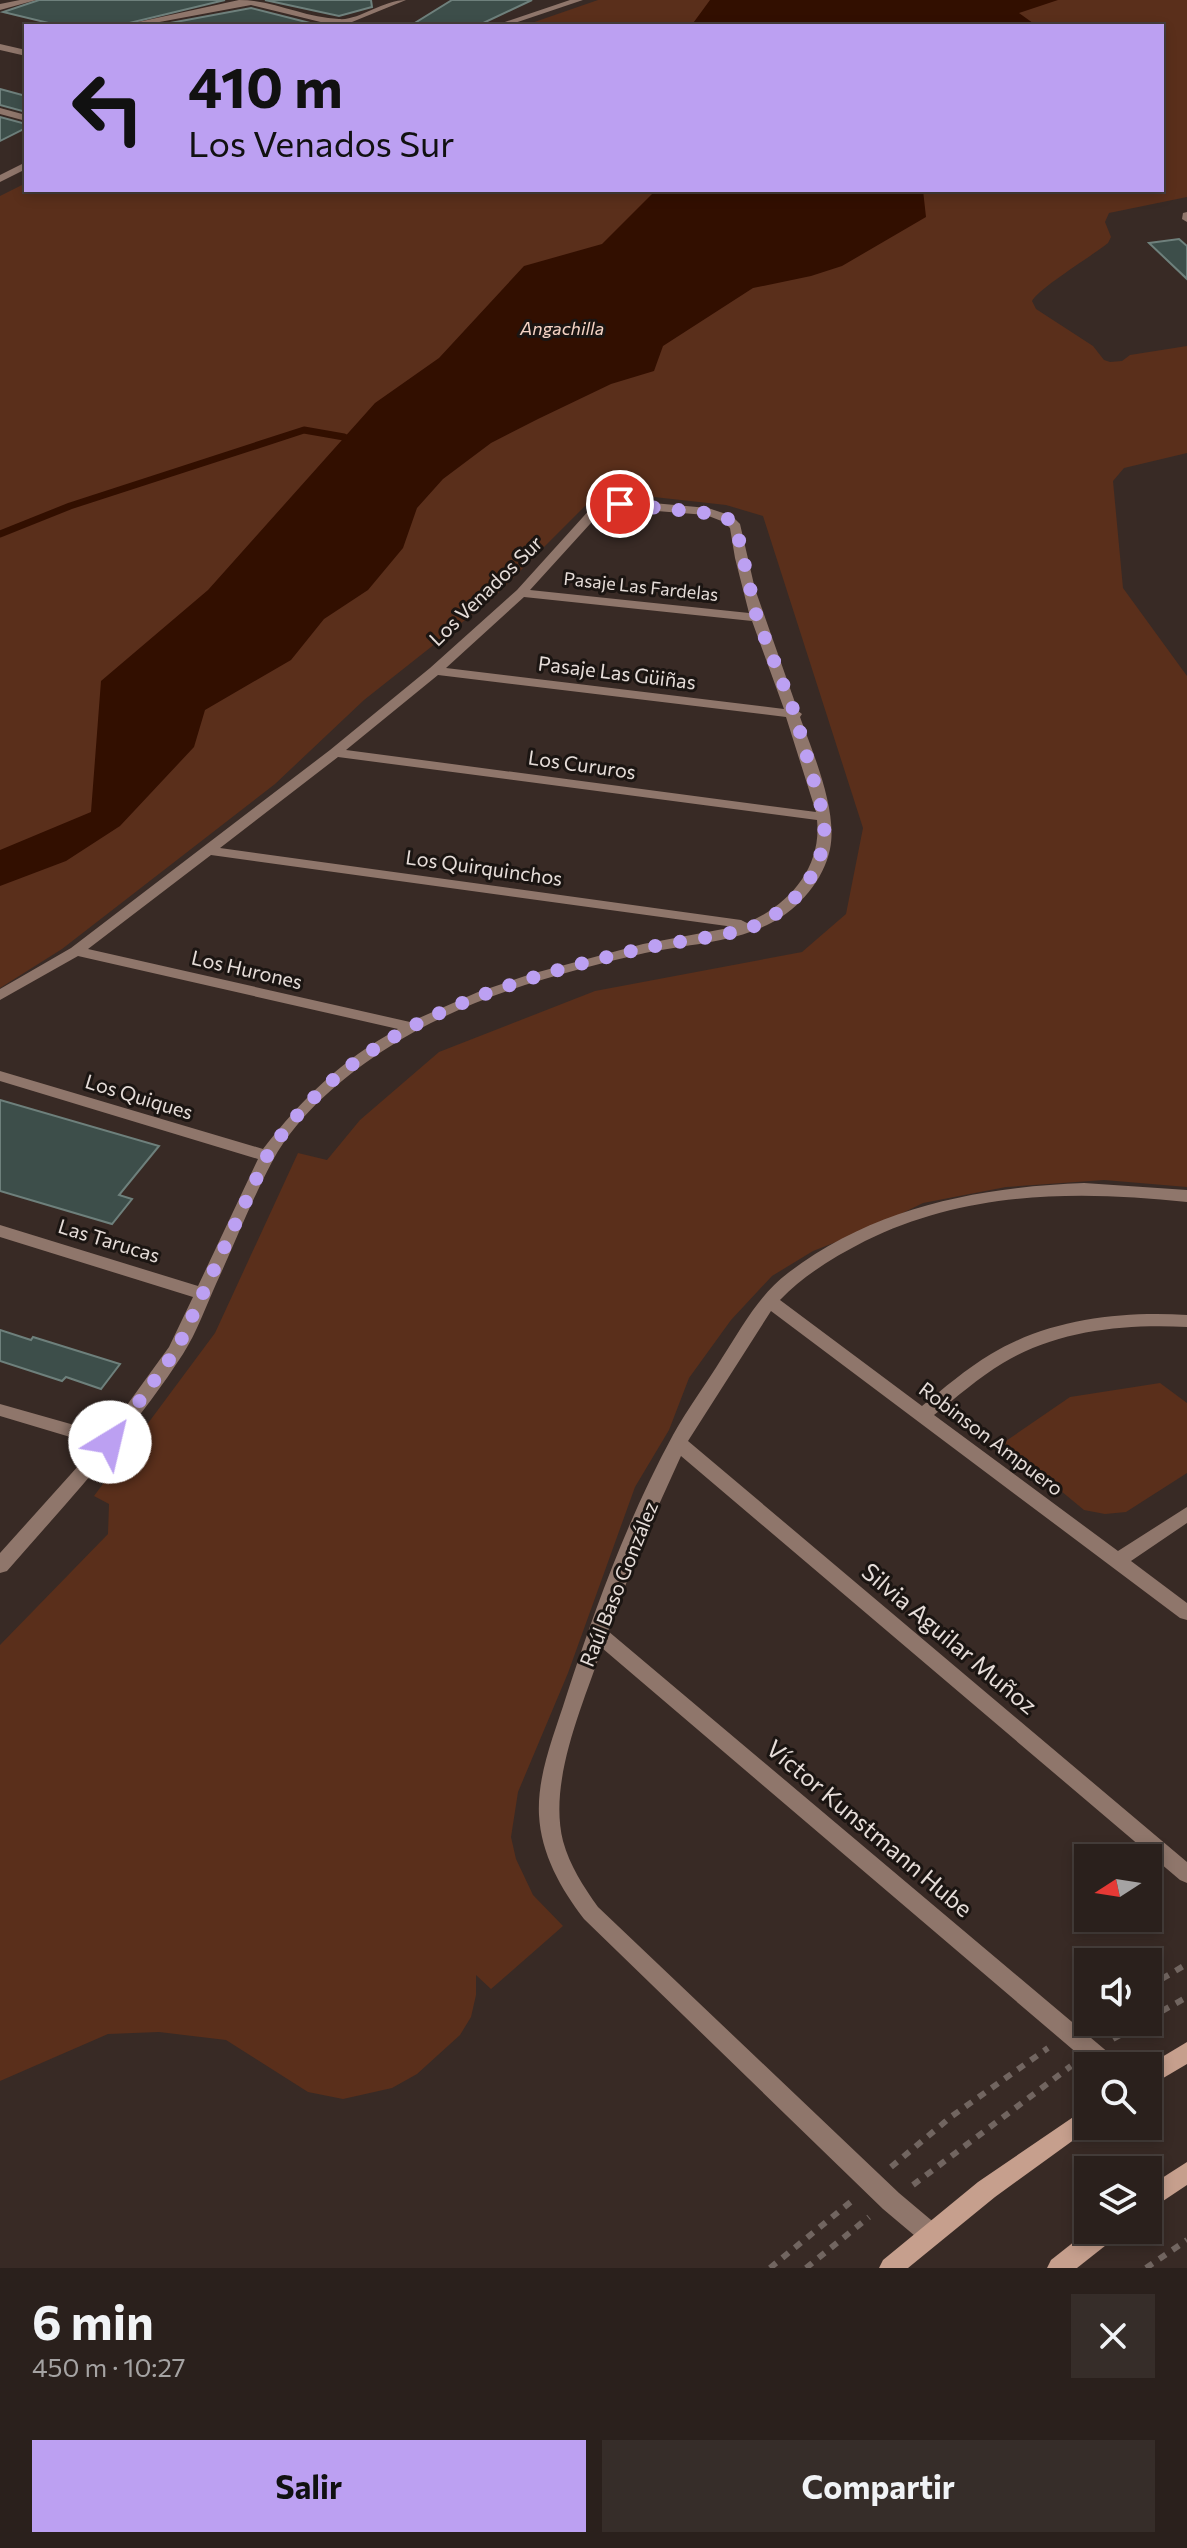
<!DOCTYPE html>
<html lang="es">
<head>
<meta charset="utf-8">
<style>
	:root { --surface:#2a201c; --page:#362d29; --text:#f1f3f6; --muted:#a5a3a3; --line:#463e3b; --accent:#bca0f2 }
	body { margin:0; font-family:Commissioner,sans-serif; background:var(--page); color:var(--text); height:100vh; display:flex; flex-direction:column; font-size:30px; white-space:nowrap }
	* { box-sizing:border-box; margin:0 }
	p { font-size:26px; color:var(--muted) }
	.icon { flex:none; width:44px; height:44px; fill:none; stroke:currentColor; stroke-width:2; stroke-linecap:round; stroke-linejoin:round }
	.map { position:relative; height:2268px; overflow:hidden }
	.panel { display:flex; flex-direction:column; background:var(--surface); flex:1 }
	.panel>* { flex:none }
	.hud { position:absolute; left:24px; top:24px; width:1140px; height:168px; border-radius:0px; box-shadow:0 4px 12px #0003,0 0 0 2px var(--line); background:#bca0f2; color:#111; overflow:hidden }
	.needle { width:52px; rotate:258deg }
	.fabs { position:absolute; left:1074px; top:1844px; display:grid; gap:16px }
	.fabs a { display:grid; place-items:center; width:88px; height:88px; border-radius:0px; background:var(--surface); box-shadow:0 4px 12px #0003,0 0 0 2px var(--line); font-size:40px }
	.pin { position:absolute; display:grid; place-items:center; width:68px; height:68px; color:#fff; margin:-34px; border:4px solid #fff; border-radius:50%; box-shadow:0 2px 8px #0007 }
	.me { position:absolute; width:88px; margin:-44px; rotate:36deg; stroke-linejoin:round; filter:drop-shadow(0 0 6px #0008) }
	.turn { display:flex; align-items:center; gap:28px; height:168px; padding:0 32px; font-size:36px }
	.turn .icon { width:104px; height:104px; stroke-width:2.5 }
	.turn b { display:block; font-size:56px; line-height:68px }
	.round { display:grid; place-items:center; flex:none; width:84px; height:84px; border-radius:0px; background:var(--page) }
	.head { display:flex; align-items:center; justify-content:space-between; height:136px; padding:0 32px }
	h1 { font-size:48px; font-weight:700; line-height:60px }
	.action { display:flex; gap:16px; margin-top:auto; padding:16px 32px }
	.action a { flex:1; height:92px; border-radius:0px; background:var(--accent); color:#111; font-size:32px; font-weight:700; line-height:92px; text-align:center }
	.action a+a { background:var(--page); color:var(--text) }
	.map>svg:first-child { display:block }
	.green { fill:#5a2f1b }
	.water { fill:#320f00 }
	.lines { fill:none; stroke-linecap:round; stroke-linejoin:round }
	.stream { stroke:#320f00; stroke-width:7 }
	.building { fill:#3d4e4a; stroke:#6e807c; stroke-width:2 }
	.path { stroke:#716560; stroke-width:6; stroke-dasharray:8 8; stroke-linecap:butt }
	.street { fill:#8f766b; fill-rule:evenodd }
	.secondary { fill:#c69f8d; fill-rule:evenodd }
	.route { stroke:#bca0f2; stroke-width:14; stroke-dasharray:0 25.2 }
	.labels { text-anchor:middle; stroke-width:6; stroke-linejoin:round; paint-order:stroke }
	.far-water-label { font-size:18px; font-style:italic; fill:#f6d4c5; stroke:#1b1512 }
	.far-street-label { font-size:18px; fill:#e6ddd9; stroke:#1b1512 }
	.street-label { font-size:20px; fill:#e6ddd9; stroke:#1b1512 }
	.near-street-label { font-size:24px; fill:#e6ddd9; stroke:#1b1512 }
</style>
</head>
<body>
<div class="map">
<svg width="1187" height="2268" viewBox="0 0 1187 2268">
	<rect width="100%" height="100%" fill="#382a25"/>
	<g class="green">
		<path d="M598,0H1187V197L1109,213L1105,222L1111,237L1108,243C1092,256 1039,288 1032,301L1036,309L1093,346L1104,360L1110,362L1122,361L1130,355L1187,346V453L1124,468L1113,481L1123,588L1187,676V1187L1104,1180L1006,1187L923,1203L872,1228L813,1251L772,1276L731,1320L689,1378L669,1430L635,1487L568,1673L518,1792L511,1837L516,1859L533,1895L563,1926L491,1989L476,1975V1995L471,2017L460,2035L417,2074L392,2088L343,2099L308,2092L226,2040L159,2032L108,2034L0,2081V1645L108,1534L109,1504L94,1496L215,1333L298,1153L327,1160L360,1120L439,1052L595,991L802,952L846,914L863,828L763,516L726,505L636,495L585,506L493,598L364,700L275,784L62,949L0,988V196L26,183V190H1162V26H523Z"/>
		<polygon points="1160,1383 1187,1403 1187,1473 1126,1512 1105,1514 1084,1510 1003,1443 1070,1397"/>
	</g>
	<g class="water">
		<polygon points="710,0 1058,0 1019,13 1037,26 691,26"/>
		<polygon points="656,190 923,190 926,217 842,266 811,276 753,288 663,346 654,371 611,384 538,419 491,443 443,479 417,508 403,548 368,590 324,619 291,660 205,710 194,747 120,826 66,861 0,886 0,850 91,812 101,681 208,590 375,403 439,358 524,266 602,244"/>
	</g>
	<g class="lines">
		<polyline class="stream" points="0,534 70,506 304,430 344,437"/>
	</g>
	<g class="building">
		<polygon points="39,0 225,0 117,26 61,26 3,12"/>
		<polygon points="265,0 371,0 372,7 339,16"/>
		<polygon points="452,0 532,0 477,26 410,26"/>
		<polygon points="251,8 314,24 154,26"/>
		<polygon points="0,89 26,96 26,112 0,105"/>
		<polygon points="0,117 26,124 26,128 0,141"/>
		<polygon points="1179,239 1187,246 1187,279 1149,243"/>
		<polygon points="0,1100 159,1146 119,1195 132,1199 112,1224 0,1191"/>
		<polygon points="0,1330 31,1340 33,1337 120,1364 101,1389 66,1377 62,1381 0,1361"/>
	</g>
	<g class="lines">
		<g class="path">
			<polyline points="1148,1987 1187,1964"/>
			<polyline points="1148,2019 1187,1997"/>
			<polyline points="1113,2039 1143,2022"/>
			<polyline points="891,2167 952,2116 1048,2048"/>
			<polyline points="913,2185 1071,2066"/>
			<polyline points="770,2268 853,2200"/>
			<polyline points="806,2268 869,2217"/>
			<polyline points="1146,2268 1187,2240"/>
		</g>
		<g class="street">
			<polygon points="20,0 36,0 0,10 0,4"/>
			<path d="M239,0C273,0 305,18 339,19C358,21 383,0 406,0L352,22L360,26H337L251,5L138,26H120Z"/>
			<polygon points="570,0 583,0 506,26 493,26"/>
			<polygon points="0,44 26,50 26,56 0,50"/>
			<polygon points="0,108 26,115 26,121 0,114"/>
			<polygon points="26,162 26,169 0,182 0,175"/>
			<polygon points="1187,212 1187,222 1182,219 1183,213"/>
			<path d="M620,500L708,508L732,516L740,524L755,589L798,711L802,714L800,717C813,753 838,811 830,849C824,879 799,909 771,923C733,943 687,944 645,953C558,973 465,998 389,1047C345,1075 299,1113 273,1160C252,1199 235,1243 216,1284C206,1306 197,1332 183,1354C132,1433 68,1501 7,1571L0,1573V1553L97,1445L0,1416V1404L106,1434L169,1347L193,1297L0,1237V1225L198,1286L258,1159L0,1081V1071L263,1149C302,1099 341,1060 398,1029L78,956L0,1000V989L71,948L330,750L430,668L517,590L592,507ZM620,508L706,515L724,522L730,528L735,558L749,613L530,590L600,513ZM524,597L752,621L784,709L446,668ZM438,675L786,717L816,812L346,750ZM338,757L817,820C822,868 789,905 747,923L741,920L220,848ZM211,855L734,927L643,944L531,974L478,992L410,1022L88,949Z"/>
			<path d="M1084,1183L1187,1190V1202C1077,1190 966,1191 865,1241C834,1257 804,1275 780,1300L922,1406C944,1388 966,1369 991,1354C1049,1319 1121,1311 1187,1315V1327C1124,1324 1058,1330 1003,1363C978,1378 957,1397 934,1415L1118,1551L1187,1507V1523L1131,1561L1187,1603V1620L1180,1618L771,1311L688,1441L1187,1862V1883L1180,1880L681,1456L642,1542L608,1631L1116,2059L1119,2066H1092L602,1648C583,1705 548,1781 563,1841C570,1866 583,1886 598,1907L899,2193L937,2225L940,2233L937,2241L929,2244L921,2241L883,2209L584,1919C561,1889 541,1854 539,1815C537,1775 554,1735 566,1697C595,1608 628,1518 673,1435C688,1408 706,1384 722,1358C742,1327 759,1295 788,1273C874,1207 979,1187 1084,1183Z"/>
		</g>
		<g class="secondary">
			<polygon points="1187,2042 1187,2064 1148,2087 1147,2066"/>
			<polygon points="1088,2107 1088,2126 1093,2126 995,2197 908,2268 879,2268 883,2260 978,2182"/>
			<polygon points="1187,2162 1187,2185 1148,2211 1148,2187"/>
			<polygon points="1089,2230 1118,2230 1115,2238 1077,2268 1047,2268 1051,2260"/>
		</g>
	</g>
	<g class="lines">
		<path class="route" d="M110,1442L177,1349L267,1156C348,1028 500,982 640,949C670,942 734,936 759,924C801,902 828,865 824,817L795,714L757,618L736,527L728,519L716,514L620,504"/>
	</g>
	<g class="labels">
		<g class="far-water-label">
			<text x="562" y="335">Angachilla</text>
		</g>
		<g class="far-street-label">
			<text transform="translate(641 587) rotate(6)" y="6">Pasaje Las Fardelas</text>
		</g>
		<g class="street-label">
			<text transform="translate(486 591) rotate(-44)" y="7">Los Venados Sur</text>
			<text transform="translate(617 673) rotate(7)" y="7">Pasaje Las Güiñas</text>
			<text transform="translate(582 765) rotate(8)" y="7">Los Cururos</text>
			<text transform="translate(484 868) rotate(8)" y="7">Los Quirquinchos</text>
			<text transform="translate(247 970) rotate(13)" y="7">Los Hurones</text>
			<text transform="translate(139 1097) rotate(17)" y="7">Los Quiques</text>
			<text transform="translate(109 1241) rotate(17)" y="7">Las Tarucas</text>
			<text transform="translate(991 1439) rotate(37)" y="7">Robinson Ampuero</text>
			<text transform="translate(619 1584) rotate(-68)" y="7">Raúl Baso González</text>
		</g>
		<g class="near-street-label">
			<text transform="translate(949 1639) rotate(40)" y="8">Silvia Aguilar Muñoz</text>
			<text transform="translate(869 1829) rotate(40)" y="8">Víctor Kunstmann Hube</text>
		</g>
	</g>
</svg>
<div class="fabs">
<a><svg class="needle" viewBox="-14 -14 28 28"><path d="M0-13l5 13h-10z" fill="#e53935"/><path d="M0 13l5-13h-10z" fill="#a5a3a3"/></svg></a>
<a><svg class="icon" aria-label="sound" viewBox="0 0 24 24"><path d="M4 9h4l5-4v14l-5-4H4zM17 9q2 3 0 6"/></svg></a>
<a><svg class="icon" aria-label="search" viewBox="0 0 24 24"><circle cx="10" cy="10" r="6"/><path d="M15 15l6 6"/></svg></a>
<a><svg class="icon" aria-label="layers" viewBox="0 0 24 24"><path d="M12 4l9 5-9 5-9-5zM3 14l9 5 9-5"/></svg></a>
</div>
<div class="pin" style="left:620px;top:504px;background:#d93025"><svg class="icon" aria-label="arrive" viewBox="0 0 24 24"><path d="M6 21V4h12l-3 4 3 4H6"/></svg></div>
<svg class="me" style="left:110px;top:1442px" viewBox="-20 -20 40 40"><circle r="19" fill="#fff"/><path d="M0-13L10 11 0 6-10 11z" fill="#bca0f2"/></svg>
<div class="hud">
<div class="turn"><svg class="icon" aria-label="left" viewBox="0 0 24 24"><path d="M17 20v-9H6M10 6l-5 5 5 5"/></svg><div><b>410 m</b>Los Venados Sur</div></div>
</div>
</div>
<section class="panel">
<div class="head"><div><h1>6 min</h1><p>450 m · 10:27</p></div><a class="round"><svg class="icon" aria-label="close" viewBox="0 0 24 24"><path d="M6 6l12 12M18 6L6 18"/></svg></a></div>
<div class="action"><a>Salir</a><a>Compartir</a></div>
</section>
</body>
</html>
